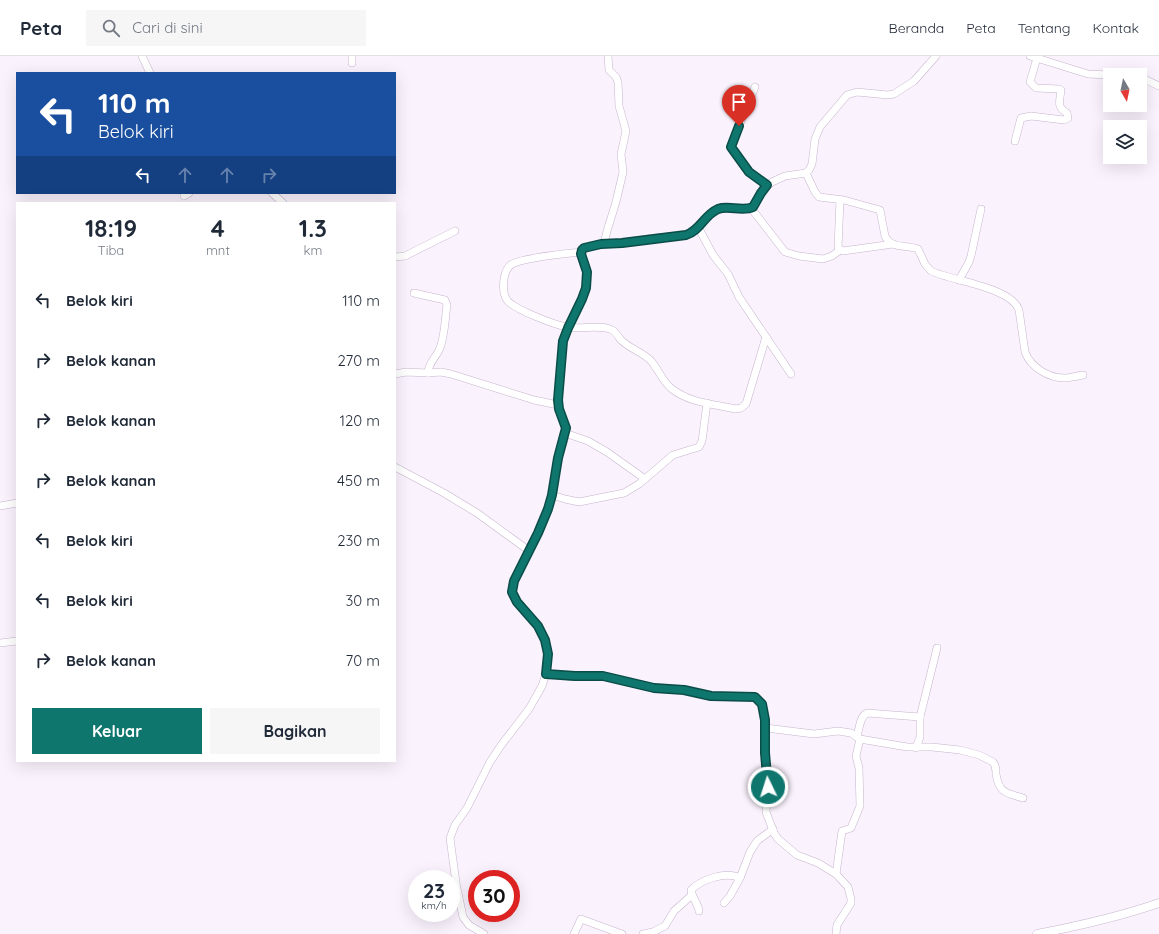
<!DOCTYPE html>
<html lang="id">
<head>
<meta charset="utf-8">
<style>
	:root { --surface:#fff; --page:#f6f6f7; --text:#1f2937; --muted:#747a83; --line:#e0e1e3; --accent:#0f766e }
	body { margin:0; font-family:Quicksand,sans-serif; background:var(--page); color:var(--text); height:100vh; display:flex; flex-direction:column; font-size:15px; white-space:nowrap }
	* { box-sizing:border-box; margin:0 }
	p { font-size:13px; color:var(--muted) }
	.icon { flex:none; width:22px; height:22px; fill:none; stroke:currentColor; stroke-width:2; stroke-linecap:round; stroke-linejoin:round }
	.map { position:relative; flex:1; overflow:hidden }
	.side { position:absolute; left:16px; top:146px; width:380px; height:560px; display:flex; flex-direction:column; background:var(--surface); border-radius:0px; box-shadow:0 4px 16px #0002 }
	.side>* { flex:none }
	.guide { position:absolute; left:16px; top:16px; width:380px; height:122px; border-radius:0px; box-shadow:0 4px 16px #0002; background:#1a4fa0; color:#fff; overflow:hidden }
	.needle { width:26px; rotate:171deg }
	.tools { position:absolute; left:1103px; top:12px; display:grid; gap:8px }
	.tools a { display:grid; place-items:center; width:44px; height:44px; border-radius:0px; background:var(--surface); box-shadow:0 4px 16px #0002; font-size:20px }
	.speed { position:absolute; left:408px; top:814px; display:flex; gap:8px; font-size:20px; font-weight:700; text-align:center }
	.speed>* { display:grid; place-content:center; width:52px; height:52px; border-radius:50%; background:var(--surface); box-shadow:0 4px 16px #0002; line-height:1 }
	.speed small { font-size:10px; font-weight:400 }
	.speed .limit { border:6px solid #d22; background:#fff; color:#111 }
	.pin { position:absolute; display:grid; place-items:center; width:34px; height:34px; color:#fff; margin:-41px -17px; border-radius:50% 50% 50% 0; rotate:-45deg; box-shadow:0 0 4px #0007 }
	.pin .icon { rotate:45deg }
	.me { position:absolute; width:44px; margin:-22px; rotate:356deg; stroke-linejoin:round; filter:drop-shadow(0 0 3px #0008) }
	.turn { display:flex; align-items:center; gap:14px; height:84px; padding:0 16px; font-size:18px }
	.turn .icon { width:52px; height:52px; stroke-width:2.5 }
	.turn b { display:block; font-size:28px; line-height:34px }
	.lanes { display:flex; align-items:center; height:38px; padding:0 16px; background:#0003; justify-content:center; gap:20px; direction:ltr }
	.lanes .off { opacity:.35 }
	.eta { display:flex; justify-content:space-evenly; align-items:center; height:68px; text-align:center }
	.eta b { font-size:24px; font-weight:800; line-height:28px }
	.action { display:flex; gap:8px; margin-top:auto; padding:8px 16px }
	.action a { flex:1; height:46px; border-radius:0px; background:var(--accent); color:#fff; font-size:16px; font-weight:800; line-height:46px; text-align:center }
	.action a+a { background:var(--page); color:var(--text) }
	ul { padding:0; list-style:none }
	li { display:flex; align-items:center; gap:12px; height:60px; padding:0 16px }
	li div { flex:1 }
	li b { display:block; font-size:15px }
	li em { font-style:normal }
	header { display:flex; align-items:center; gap:24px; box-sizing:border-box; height:56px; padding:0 20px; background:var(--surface); border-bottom:1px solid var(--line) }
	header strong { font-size:19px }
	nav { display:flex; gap:22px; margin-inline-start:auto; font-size:14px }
	.search { width:280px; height:36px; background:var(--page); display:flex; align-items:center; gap:10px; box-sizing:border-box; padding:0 14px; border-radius:0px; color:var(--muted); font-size:15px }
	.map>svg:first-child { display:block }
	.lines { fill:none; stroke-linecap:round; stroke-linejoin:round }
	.minor-casing { stroke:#c6b4cd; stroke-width:8 }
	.major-casing { stroke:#c6b4cd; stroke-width:9 }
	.minor { stroke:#fff; stroke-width:7 }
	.major { stroke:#fff; stroke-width:8 }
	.route-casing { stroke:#0a4d48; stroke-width:10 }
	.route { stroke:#0f766e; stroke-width:7 }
</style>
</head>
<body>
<header>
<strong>Peta</strong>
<div class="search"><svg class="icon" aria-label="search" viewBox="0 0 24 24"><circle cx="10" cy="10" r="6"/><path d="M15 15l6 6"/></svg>Cari di sini</div>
<nav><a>Beranda</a><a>Peta</a><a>Tentang</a><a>Kontak</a></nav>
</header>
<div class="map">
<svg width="1159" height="878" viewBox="0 0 1159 878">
	<rect width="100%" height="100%" fill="#faf2fd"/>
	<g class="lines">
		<defs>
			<g id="minor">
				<polyline points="142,0 150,17"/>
				<polyline points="1030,0 1088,18 1110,19"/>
				<polyline points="352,7 352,0"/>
				<polyline points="1124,19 1136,19"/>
				<polyline points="1140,21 1159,30"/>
				<polyline points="755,31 731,89 731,91 749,116 767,129"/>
				<path d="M1015,85L1021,62L1031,60L1064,64L1068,62L1067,57C1056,51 1060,45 1061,34L1059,33L1036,32L1030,26L1037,2"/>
				<path d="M806,117L815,136L819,141L844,144L880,154L885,180C892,194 906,188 918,193L925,208L931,215C952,225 1011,231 1019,254L1025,296C1031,312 1050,323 1067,322C1072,321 1078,320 1083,319"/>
				<polyline points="272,137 283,147"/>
				<polyline points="184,140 189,137"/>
				<polyline points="840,144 838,192 843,195 893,188"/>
				<polyline points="751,152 785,196 799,200 823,203 832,200 840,194"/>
				<polyline points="698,171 713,199 728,218 739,241 791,318"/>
				<polyline points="604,188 622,187 653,182 686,179 693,176 710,158 719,153 743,153 751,152 755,149 763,133 772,126 785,120 806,117 809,114 812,108 815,83 820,71 847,39 857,36 888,39 894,38 914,25 936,0"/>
				<path d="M581,196C564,198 526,201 512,208C507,211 505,217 504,223C503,230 503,238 507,244C513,253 555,269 567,271C580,274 600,268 612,274C616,276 618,280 620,283C629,293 644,296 652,306C659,315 663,326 672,333C690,347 714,348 735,353L741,352L746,348L766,281"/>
				<polyline points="395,201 405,200 455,175"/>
				<polyline points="959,224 969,206 971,200 981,153"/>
				<polyline points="428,317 441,316 451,318 534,344 558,349"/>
				<path d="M395,318L406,316L428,317C428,307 436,302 440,292C445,279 445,263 447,249L445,244L414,237"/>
				<polyline points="565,377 588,385 607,396 645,423"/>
				<polyline points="395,411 444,437 477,457 528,494 528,496 514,525 512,536 517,546 538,570 545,584 548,599 546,618 542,630 529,653 502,688 490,706 467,752 455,769 450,782 456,827 463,861 469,869 484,878"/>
				<polyline points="552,439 565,443 579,446 624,437 639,428 673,399 699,391 702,385 707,347"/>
				<polyline points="0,450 17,447"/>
				<path d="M528,495C538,477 548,458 552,438C555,426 556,413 559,401C561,392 567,380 566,371C564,362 558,354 558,344L563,285C569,262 589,242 587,217C587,210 582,203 581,196L584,192L604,188L607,175L616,146L623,116L621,98L626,75L619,50L618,26L616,21L609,14L608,0"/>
				<polyline points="0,587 17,585"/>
				<polyline points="546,618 575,621 603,620 654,632 683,634 711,640 750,640 758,644 763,652 766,672 765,697 768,725 766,756 774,777 778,783 797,799 818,807 836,818 848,831 851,843 851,847 837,869 836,878"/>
				<path d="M766,672L814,678L838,675L851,677L860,683L907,691H932L960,694L979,699L993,706C996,710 996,713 996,718C999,737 1006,737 1023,742"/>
				<path d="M857,681C859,673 860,660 867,657L920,661"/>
				<polyline points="916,692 920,681 920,661 937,592"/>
				<polyline points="836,818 842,775 851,772 860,750 859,712 856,700 860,683"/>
				<polyline points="724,847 730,840 740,822 750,796 757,785 773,773"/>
				<path d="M699,855C698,847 692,842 691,834C702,823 726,815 740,822"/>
				<polyline points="574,878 581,863 622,878"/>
				<polyline points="643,878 653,876 665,870 674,855 692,839"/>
			</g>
			<path id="major" d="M1037,878C1078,870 1119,861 1159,847"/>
		</defs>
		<use href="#minor" class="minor-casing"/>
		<use href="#major" class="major-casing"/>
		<use href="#minor" class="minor"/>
		<use href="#major" class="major"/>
	</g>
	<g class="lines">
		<defs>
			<path id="route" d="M739,70L731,91L749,116L767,129L761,137L753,151C742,156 729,149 718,153C704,159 700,175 686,179L622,187L601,188L584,192L582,194L581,198L587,216L586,232L582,243L568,272L563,285L558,344L559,353L566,372L558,402L552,439L548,453L538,477L514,525L512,536L517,546L538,570L545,584L548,598L546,618L575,620H603L654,632L684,634L711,640L755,641L762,648L765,664V697L768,731"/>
		</defs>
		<use href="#route" class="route-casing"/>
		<use href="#route" class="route"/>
	</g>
</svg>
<div class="tools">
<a><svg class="needle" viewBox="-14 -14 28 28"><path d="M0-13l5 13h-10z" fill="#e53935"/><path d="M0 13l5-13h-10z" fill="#747a83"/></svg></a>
<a><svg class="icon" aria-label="layers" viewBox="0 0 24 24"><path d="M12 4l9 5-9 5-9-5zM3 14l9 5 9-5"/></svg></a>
</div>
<div class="speed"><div>23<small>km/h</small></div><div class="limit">30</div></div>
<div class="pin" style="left:739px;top:70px;background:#d93025"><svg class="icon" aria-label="arrive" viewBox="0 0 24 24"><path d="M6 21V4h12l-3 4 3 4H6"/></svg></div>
<svg class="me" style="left:768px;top:731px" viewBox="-20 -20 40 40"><circle r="17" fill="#0f766e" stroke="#fff" stroke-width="3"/><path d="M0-11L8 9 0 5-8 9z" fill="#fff"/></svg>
<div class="guide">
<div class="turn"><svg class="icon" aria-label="left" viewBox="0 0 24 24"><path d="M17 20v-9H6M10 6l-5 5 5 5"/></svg><div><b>110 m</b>Belok kiri</div></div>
<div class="lanes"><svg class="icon" aria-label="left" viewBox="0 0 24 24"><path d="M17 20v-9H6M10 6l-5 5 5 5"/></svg><svg class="icon off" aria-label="ahead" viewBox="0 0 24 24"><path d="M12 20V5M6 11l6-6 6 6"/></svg><svg class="icon off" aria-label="ahead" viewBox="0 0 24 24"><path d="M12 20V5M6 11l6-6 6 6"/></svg><svg class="icon off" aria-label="right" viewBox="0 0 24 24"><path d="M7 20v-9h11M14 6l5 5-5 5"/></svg></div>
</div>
<section class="side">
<div class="eta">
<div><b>18:19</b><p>Tiba</p></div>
<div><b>4</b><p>mnt</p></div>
<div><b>1.3</b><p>km</p></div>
</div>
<ul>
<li><svg class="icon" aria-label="left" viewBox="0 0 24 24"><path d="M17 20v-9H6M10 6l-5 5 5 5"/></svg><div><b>Belok kiri</b></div><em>110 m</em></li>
<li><svg class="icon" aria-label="right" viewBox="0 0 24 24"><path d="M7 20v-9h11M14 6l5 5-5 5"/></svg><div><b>Belok kanan</b></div><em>270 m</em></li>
<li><svg class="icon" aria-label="right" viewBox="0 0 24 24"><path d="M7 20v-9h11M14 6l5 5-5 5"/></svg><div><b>Belok kanan</b></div><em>120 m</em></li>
<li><svg class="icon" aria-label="right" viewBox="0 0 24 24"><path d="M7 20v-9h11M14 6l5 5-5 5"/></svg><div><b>Belok kanan</b></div><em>450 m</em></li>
<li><svg class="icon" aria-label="left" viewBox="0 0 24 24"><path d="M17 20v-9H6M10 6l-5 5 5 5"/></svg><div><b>Belok kiri</b></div><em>230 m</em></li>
<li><svg class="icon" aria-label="left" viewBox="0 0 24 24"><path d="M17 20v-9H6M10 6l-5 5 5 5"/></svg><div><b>Belok kiri</b></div><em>30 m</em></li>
<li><svg class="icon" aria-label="right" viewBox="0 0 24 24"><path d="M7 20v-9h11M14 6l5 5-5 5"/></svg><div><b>Belok kanan</b></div><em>70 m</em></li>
</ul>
<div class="action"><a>Keluar</a><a>Bagikan</a></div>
</section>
</div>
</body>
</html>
